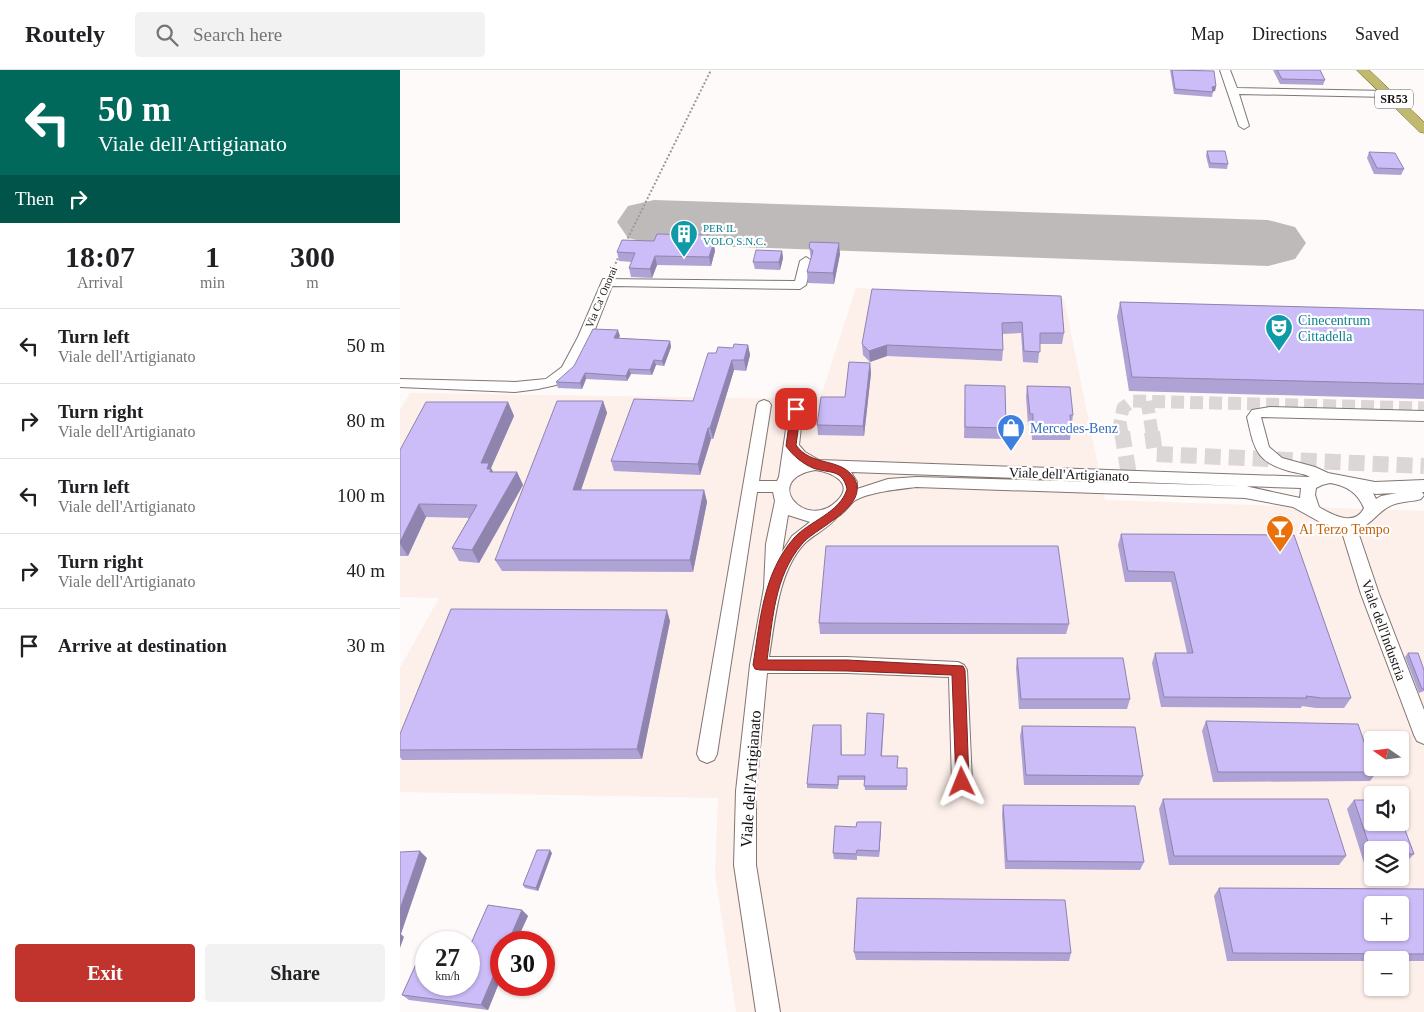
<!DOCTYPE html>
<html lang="en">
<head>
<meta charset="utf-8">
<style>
	:root { --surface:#fff; --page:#f2f2f2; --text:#202124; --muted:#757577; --line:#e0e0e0; --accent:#c1332d }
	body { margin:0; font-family:Georgia,serif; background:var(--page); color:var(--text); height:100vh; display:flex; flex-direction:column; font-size:19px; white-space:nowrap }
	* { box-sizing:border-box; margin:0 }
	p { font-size:16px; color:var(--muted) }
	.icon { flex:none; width:28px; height:28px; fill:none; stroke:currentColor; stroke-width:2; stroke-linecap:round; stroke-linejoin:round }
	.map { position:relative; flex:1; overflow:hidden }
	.sheet { display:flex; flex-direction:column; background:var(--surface); width:400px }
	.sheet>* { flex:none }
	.guide { background:#00695c; color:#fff; overflow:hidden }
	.needle { width:32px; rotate:284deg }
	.controls { position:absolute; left:964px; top:661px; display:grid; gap:10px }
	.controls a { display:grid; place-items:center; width:45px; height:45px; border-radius:5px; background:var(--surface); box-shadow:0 1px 4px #0004; font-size:25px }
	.speed { position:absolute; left:15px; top:861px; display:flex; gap:10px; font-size:25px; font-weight:700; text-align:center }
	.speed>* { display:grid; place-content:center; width:65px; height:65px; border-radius:50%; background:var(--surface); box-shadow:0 1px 4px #0004; line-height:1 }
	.speed small { font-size:12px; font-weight:400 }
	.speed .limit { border:8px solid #d22; background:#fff; color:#111 }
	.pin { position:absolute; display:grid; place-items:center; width:42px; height:42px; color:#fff; margin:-21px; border-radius:10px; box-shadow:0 2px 8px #0006 }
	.me { position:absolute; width:55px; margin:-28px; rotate:358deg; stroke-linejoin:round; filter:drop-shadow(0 0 4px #0008) }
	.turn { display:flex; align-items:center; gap:18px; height:105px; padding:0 15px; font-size:22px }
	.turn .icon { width:65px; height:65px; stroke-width:2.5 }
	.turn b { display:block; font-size:35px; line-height:42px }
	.then { display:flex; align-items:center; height:48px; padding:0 15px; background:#0003; gap:10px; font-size:19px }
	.eta { display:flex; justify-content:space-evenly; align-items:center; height:85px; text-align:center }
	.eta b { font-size:30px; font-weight:700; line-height:35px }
	.button { display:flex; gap:10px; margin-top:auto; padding:10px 15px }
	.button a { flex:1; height:58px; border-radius:5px; background:var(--accent); color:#fff; font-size:20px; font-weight:700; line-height:58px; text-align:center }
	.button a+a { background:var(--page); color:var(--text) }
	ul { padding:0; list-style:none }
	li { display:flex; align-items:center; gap:15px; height:75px; padding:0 15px; border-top:1px solid var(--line) }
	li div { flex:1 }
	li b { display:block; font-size:19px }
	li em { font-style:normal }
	header { display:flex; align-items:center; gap:30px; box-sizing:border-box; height:70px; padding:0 25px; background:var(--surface); border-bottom:1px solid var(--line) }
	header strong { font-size:24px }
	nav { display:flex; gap:28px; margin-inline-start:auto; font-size:18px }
	.search { width:350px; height:45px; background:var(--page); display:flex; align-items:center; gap:12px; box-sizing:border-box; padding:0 18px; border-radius:5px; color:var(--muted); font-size:19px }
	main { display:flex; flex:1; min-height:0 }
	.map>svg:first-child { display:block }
	.built { fill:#fdefea; fill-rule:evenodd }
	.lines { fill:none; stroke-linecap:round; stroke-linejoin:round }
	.runway { fill:#bebab9; fill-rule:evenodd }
	.minor-tunnel-far1 { stroke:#dad7d6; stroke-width:13; stroke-dasharray:13 6; stroke-linecap:butt }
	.minor-tunnel { stroke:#dad7d6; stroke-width:16; stroke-dasharray:16 8; stroke-linecap:butt }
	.minor-casing { stroke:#827571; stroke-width:2 }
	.major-casing { stroke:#6a600f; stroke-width:1 }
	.path { stroke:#9d9998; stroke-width:2; stroke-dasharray:2 2; stroke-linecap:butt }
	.minor { fill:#fff; fill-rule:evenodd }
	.major { fill:#c1b96e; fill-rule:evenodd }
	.wall { fill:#afa2d5 }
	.shaded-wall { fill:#8f84ae }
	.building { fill:#ccbcf8; stroke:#8f84ae; fill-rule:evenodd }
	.route { fill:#c1332d; stroke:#7d211d }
	.labels { text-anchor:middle; stroke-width:4.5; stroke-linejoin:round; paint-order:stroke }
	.far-culture-label { font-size:11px; fill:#0d838f; stroke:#fff; text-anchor:start }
	.far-street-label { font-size:11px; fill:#161210; stroke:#fff }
	.shield { fill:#fff; stroke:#5c5958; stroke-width:1 }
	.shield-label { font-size:12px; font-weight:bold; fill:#161210 }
	.culture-label { font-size:14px; fill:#0d838f; stroke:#fff; text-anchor:start }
	.shop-label { font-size:14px; fill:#366cbe; stroke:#fff; text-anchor:start }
	.street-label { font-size:14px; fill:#161210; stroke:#fff }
	.food-label { font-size:14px; fill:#c56008; stroke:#fff; text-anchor:start }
	.near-street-label { font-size:16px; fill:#161210; stroke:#fff }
</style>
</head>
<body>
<header>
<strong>Routely</strong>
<div class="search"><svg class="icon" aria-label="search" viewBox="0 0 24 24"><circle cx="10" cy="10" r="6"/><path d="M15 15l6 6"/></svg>Search here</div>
<nav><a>Map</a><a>Directions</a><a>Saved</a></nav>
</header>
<main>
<section class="sheet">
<div class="guide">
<div class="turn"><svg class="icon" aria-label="left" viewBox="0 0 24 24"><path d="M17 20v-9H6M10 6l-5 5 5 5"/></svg><div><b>50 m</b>Viale dell'Artigianato</div></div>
<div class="then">Then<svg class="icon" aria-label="right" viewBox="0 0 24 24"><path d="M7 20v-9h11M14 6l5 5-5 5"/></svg></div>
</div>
<div class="eta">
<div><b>18:07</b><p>Arrival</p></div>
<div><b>1</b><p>min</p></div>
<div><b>300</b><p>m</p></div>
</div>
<ul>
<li><svg class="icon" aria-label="left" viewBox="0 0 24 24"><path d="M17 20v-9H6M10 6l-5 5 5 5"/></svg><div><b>Turn left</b><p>Viale dell'Artigianato</p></div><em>50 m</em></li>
<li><svg class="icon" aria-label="right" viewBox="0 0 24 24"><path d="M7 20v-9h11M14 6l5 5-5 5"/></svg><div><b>Turn right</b><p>Viale dell'Artigianato</p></div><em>80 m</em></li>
<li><svg class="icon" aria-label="left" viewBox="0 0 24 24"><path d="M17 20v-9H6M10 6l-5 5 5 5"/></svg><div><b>Turn left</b><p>Viale dell'Artigianato</p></div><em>100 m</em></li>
<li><svg class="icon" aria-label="right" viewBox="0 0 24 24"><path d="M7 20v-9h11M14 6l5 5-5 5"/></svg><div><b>Turn right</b><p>Viale dell'Artigianato</p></div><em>40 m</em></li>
<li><svg class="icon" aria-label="arrive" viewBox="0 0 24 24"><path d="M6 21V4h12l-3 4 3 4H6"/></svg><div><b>Arrive at destination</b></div><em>30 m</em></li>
</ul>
<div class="button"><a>Exit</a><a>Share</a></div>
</section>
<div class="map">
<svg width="1024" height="942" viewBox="0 0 1024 942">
	<rect width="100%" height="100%" fill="#fdfaf9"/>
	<path class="built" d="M456,218L664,229L705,430L1024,441V942H336L315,804L318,728L0,722V598L39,528L0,527V340L10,323L420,329ZM972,670H1000V698H972ZM972,725H1000V752H972ZM972,780H1000V808H972ZM972,835H1000V862H972ZM972,890H1000V918H972Z"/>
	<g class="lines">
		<polygon class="runway" points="254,130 868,150 895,157 906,173 895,189 868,196 254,174 228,168 217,152 228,136"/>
		<g class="minor-tunnel-far1">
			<polyline points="747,331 752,363"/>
			<polyline points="722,363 720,353 723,338 732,331 1024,338"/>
		</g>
		<g class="minor-tunnel">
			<polyline points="722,362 729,405"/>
			<polyline points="752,362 755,384 1024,396"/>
		</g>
		<defs>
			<g id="minor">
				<polygon points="820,0 830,0 837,18 988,21 993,24 988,27 839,24 849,56 844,59 839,56"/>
				<polygon points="406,187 412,191 406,215 400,219 212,216 192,267 174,300 156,315 138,319 115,322 0,317 0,309 115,312 146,309 162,297 178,267 203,209 395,211 400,191"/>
				<path d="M364,330L369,332L371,335L359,411H377L379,407L389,339L391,336H401L403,339L399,375L405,382L419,390L910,407C906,404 896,403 889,401C855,392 854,377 847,347L852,340L870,337L1024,341V351L861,347L869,377L882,388L915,397L928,403L975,412L1024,410V422H1022L1024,425L1021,429C1012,432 999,431 990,436C976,443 972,455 957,459L979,524L1024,640V674L1017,671L1014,665L961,524L941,459L920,452L893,437L845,428L516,417C500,419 468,422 454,431C448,436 445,443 437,447C429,458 414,464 404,474C378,502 375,551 369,587H447L558,592L564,595L567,600L572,712L569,718L562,721L555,718L552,712L549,607L447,603H367L356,721V795L380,942H356L334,795L336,721L350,595L364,518L366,474L375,431L373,422H357L317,684L314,690L307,693L300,690L297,684L357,335L359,332ZM415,400C430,402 456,412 437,431C406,462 360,410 415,400ZM451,402L901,418L900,428L845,416L516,407L488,409L457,419V412ZM930,413C947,416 957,422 964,438C955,457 932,445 919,437L915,425L916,418L922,415ZM973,423L975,424L997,423L981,426L976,429ZM388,445L410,452L392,466L382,482Z"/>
			</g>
			<polygon id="major" points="957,0 969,0 1024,52 1024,63 1020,62"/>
		</defs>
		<use href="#minor" class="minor-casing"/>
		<use href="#major" class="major-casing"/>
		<g class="path">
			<polyline points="226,172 311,0"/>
			<polyline points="212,201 219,186"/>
		</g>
		<use href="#minor" class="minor"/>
		<use href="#major" class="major"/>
	</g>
	<g class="wall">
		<polygon points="770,0 801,0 816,16 815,21 813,21 812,27 774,24"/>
		<polygon points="873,0 920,0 925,10 923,15 880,14"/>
		<polygon points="807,81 828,94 827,99 809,98 806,86"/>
		<polygon points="969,82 1004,99 1001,105 974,104 967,88"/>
		<polygon points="311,172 315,181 311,196 257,195 252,208 231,207 229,198 232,192 219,191 217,182"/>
		<polygon points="409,177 440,184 434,214 408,213 407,202 411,188"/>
		<polygon points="382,181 383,188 380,200 355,199 353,192"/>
		<polygon points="661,226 664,263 662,274 640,274 638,293 623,292 621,263 602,264 603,280 602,291 487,286 470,292 463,285 462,274"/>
		<polygon points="720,232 1024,240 1024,329 729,321 717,247"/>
		<polygon points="220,266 218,268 270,271 271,277 264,296 256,295 252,305 231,304 227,311 186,309 182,319 158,318 156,312"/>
		<polygon points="348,275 350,285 346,301 334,300 313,369 311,369 300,405 214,401 211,391 293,331 316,283 333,278"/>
		<polygon points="470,293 471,303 464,366 418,365 417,355 445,327"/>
		<polygon points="565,315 606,358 605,369 564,368"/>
		<polygon points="627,316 673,345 670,370 632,370 631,355 628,355 626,327"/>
		<polygon points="203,331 207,343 181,420 304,420 307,432 293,502 102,501 95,490"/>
		<polygon points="108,332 114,346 91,398 93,402 117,402 123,415 79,493 59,491 52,478 69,448 26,447 8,486 0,486 0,380"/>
		<polygon points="721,464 894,465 951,628 944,638 916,638 902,636 901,638 761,637 752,593 755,583 787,583 771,512 725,512 718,475"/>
		<polygon points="270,551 242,689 2,690 0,687 0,664"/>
		<polygon points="419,553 669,554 666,564 420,564"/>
		<polygon points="1008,583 1024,600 1024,621 1019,623 1005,587"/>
		<polygon points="617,588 730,629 727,639 619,639 616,598"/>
		<polygon points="484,649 482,686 498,698 507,698 507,720 465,720 464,710 439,710 438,719 407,718 407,714 441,655 442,685 465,685"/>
		<polygon points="806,651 970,689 977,702 970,711 813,712 802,661"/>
		<polygon points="622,656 743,706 739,715 624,715 620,666"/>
		<polygon points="763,729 946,786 939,795 769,795 759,739"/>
		<polygon points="954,730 1014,784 1005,793 1000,793 1000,780 972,780 972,793 964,793 947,739"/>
		<polygon points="603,735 744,792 740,800 605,799 602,744"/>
		<polygon points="481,758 479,787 457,786 457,790 434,789 433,783"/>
		<polygon points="152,783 138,821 125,818 123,815"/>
		<polygon points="819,818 1024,819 1024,891 1000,891 1000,890 972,890 972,891 827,891 814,826"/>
		<polygon points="88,835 122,840 128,846 116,872 101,872 101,908 88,940 9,930 2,925 17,892 26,893 26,915 69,915 69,878"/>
		<polygon points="454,882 671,883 669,891 456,890"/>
	</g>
	<g class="shaded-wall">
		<polygon points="816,16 815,21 811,22 812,17"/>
		<polygon points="310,165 312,174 308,172"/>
		<polygon points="314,172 315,181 311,196 309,187"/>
		<polygon points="439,173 440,184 434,214 433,203"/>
		<polygon points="382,181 383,188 380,200 379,192"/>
		<polygon points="255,186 257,195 252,208 250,199"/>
		<polygon points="218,260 220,266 216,273 214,268"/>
		<polygon points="270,271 271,277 264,296 262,291"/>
		<polygon points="348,275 350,285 346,301 344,290"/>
		<polygon points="487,275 487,286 470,292 469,281"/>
		<polygon points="254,290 256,295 252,305 250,300"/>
		<polygon points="332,290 334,300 313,369 310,358"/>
		<polygon points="470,293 471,303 464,366 463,356"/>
		<polygon points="229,299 231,304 227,311 226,306"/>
		<polygon points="185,303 186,309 182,319 180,313"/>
		<polygon points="203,331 207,343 177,432 173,420"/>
		<polygon points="108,332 114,346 91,398 95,406 94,410 81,393"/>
		<polygon points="308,358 311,369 300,405 298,394"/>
		<polygon points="117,402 123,415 79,493 72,480"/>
		<polygon points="304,420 307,432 293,502 290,490"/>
		<polygon points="19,434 26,447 8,486 0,474 0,472"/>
		<polygon points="267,540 270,551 242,689 237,679"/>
		<polygon points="481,752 481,758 479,787 479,781"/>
		<polygon points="150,780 152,783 138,821 136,818"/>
		<polygon points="20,781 27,788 1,864 4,867 0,878 0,839"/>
		<polygon points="122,840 128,846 116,872 108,872"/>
		<polygon points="101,888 101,908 88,940 81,935"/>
	</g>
	<g class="building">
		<polygon points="772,0 814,1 816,16 812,17 813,22 775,19"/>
		<polygon points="877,0 920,0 925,10 882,9"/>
		<polygon points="807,81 825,81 828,94 810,93"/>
		<polygon points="969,82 995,83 1004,99 977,98"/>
		<polygon points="257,164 310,165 308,172 314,172 309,187 255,186 250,199 229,198 235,183 217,182 222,170 254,171"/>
		<polygon points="410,172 439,173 433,203 407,202 413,181 409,177"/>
		<polygon points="356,180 382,181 379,192 353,192"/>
		<polygon points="472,219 661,226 664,263 640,263 640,282 624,281 622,252 602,253 603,280 487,275 469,281 462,274"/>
		<polygon points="720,232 1024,240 1024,314 732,307"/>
		<polygon points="193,259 218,260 214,268 270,271 262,291 254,290 250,300 229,299 226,306 185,303 180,313 156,312 174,296"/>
		<polygon points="334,274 348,275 344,290 332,290 310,358 308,358 298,394 211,391 234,329 293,331 308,283 316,283 318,277 333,278"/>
		<polygon points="449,292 470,293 463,356 417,355 421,327 445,327"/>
		<polygon points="565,315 605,316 606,358 565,357"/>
		<polygon points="627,316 670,317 673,345 670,345 671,359 633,358 633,344 630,344"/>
		<polygon points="157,331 203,331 173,420 304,420 290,490 95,490"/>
		<polygon points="26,332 108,332 81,393 89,393 87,399 91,399 90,402 117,402 72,480 52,478 77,435 19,434 0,472 0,380"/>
		<polygon points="721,464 894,465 951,628 922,628 906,626 907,628 764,627 755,583 793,583 774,502 728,501"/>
		<polygon points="426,476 658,476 669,554 419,553"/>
		<polygon points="51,539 267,540 237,679 0,680 0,664"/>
		<polygon points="1008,583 1018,583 1024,600 1024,619 1022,619"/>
		<polygon points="617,588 723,588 730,629 621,629"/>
		<polygon points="467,643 484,644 481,686 498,686 497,698 507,698 507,716 464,716 465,706 438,706 438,715 407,714 413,655 441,655 441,685 465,685"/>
		<polygon points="806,651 958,654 970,689 972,689 972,698 976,698 977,702 818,702"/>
		<polygon points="622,656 735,657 743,706 626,705"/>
		<polygon points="763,729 928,729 946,786 774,786"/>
		<polygon points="954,730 972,730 972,752 1002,752 1014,784 1000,784 1000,780 972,780 972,784"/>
		<polygon points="603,735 735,736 744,792 607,791"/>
		<polygon points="457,752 481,752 479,781 457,780 456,784 433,783 435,756 456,757"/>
		<polygon points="137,780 150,780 136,818 123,815"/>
		<polygon points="20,781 0,839 0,782"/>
		<path d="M819,818L1024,819V884L833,883ZM972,835H1000V862H972Z"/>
		<polygon points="457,828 665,830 671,883 454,882"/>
		<polygon points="88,835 122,840 108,872 101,872 101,888 81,935 2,925 17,892 26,893 26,915 69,915 69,878"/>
	</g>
	<path class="route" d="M396,336L401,339L396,375C411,397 441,387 454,408C471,436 415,458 402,474C374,507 373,549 367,590H447L563,596L565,600L569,712L567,717L562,718L558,717L556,712L552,605L447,601L360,600L355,599L353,595C360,551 363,503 394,468C409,451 440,443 447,419C442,398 429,404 413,398C403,394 392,385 386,376L391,339Z"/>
	<defs>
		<symbol id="building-pin" viewBox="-11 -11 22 30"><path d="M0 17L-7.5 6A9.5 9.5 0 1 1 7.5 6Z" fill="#0f9aa8" stroke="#fff"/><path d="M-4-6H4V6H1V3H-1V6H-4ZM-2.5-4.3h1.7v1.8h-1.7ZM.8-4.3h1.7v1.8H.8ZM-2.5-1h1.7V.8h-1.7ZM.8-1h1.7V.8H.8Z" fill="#fff"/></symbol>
		<symbol id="theatre-pin" viewBox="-11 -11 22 30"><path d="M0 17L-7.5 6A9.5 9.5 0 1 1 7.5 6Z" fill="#0f9aa8" stroke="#fff"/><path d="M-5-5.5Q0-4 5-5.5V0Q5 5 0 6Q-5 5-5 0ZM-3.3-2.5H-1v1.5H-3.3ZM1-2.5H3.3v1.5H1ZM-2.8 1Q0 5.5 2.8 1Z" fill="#fff"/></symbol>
		<symbol id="shop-pin" viewBox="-11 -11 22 30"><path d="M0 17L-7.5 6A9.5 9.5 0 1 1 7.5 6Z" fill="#3f7fe0" stroke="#fff"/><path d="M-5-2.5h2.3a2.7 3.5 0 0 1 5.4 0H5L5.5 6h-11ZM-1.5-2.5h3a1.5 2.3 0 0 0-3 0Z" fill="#fff"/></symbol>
		<symbol id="bar-pin" viewBox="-11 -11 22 30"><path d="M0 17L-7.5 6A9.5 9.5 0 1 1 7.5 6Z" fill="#e8710a" stroke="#fff"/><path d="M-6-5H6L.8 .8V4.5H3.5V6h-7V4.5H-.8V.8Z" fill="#fff"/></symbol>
	</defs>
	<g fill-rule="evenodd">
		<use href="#building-pin" x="268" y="148" width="32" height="43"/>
		<use href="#theatre-pin" x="863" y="242" width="32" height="43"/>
		<use href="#shop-pin" x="595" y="342" width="32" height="43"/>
		<use href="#bar-pin" x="864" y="443" width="32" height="43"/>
	</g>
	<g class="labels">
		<g class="far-culture-label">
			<text x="303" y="162">PER IL<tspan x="303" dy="13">VOLO S.N.C.</tspan></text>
		</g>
		<g class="far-street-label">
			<text transform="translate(201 227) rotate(-67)" y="4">Via Ca' Onorai</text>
		</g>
		<rect class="shield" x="975" y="19.5" width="38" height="19" rx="4"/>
		<g class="shield-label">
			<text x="994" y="33">SR53</text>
		</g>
		<g class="culture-label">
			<text x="898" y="255">Cinecentrum<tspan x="898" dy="16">Cittadella</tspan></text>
		</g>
		<g class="shop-label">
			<text x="630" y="363">Mercedes-Benz</text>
		</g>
		<g class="street-label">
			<text transform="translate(669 404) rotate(2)" y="5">Viale dell'Artigianato</text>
			<text transform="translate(984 560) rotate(70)" y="5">Viale dell'Industria</text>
		</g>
		<g class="food-label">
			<text x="899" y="464">Al Terzo Tempo</text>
		</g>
		<g class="near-street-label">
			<text transform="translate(350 709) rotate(-86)" y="6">Viale dell'Artigianato</text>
		</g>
	</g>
</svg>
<div class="controls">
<a><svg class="needle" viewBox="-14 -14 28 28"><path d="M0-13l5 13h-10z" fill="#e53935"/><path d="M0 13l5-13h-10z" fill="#757577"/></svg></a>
<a><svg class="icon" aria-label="sound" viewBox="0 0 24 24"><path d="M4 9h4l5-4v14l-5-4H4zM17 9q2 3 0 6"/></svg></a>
<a><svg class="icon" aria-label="layers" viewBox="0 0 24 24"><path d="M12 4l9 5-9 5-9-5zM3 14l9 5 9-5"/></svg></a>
<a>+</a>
<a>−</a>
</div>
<div class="speed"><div>27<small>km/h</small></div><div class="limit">30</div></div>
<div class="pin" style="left:396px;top:339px;background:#d93025"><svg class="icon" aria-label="arrive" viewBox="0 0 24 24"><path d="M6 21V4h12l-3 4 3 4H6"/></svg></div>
<svg class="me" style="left:562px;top:712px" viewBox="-20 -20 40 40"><path d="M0-17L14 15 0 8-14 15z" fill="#c1332d" stroke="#fff" stroke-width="4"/></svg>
</div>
</main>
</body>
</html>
